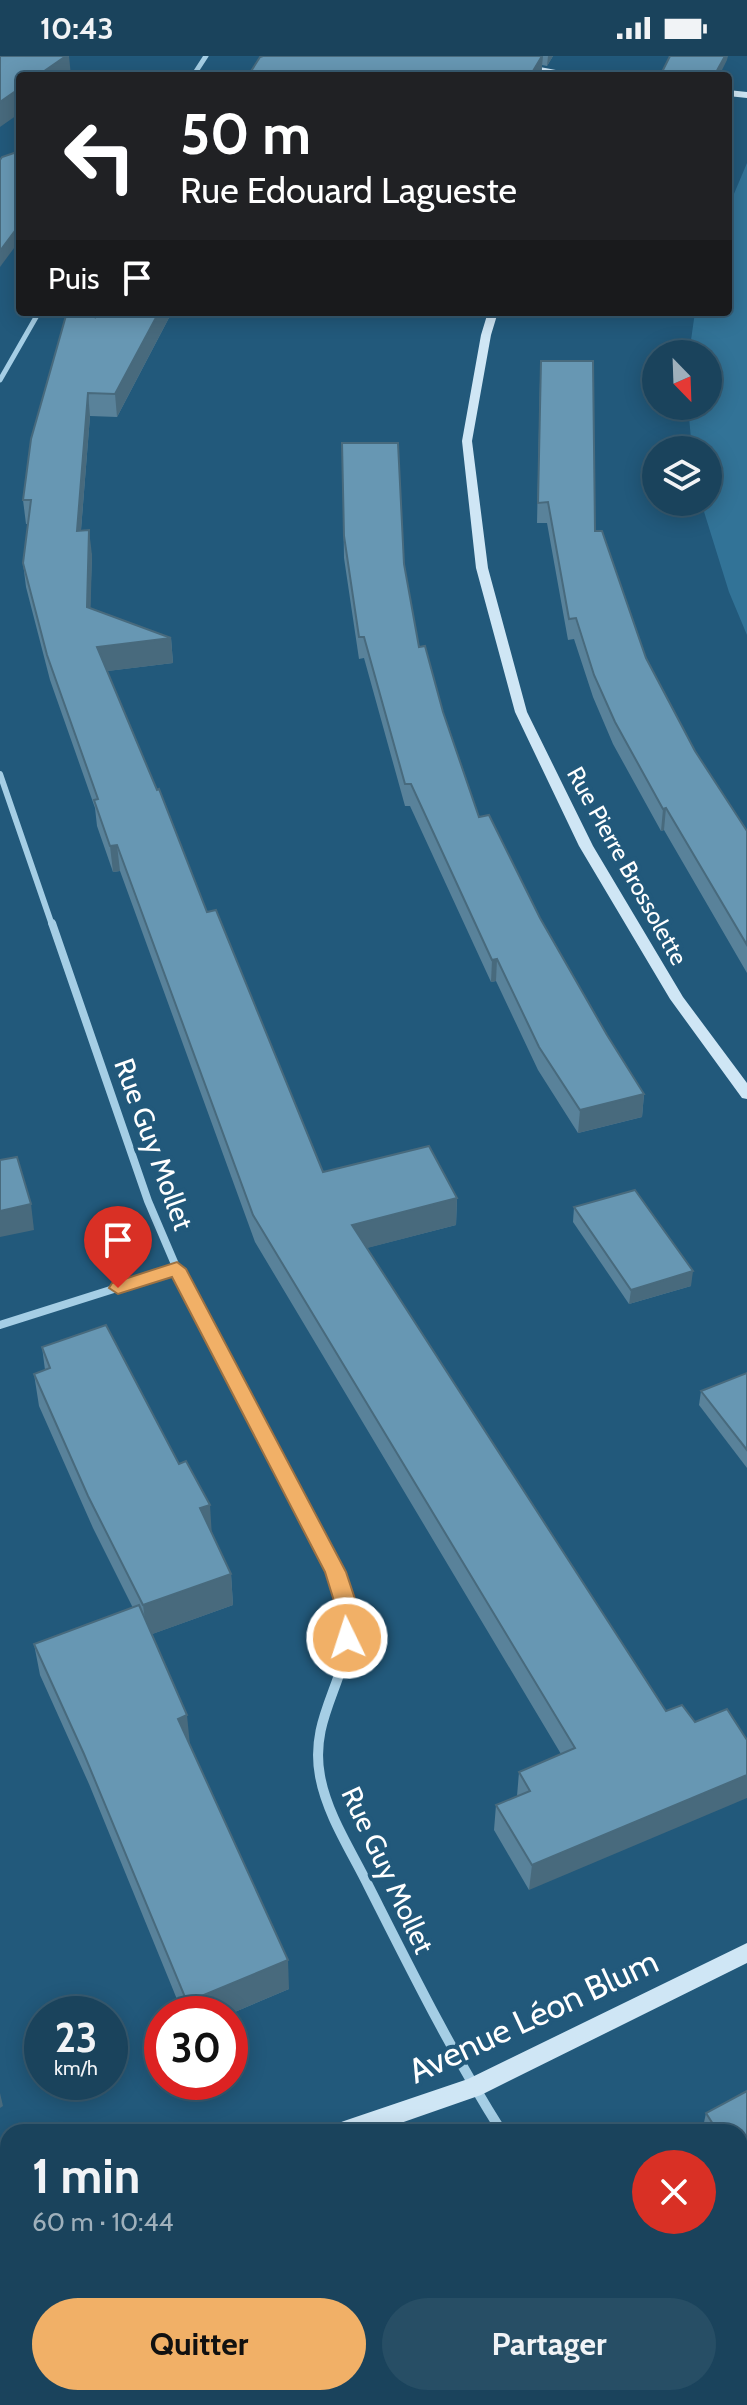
<!DOCTYPE html>
<html lang="fr">
<head>
<meta charset="utf-8">
<style>
	:root { --surface:#1a435c; --page:#274e65; --text:#f1f3f6; --muted:#9fb0bb; --line:#385c72; --accent:#f1b067 }
	body { margin:0; font-family:Cabin,sans-serif; background:var(--page); color:var(--text); height:100vh; display:flex; flex-direction:column; font-size:30px; white-space:nowrap }
	* { box-sizing:border-box; margin:0 }
	p { font-size:26px; color:var(--muted) }
	.icon { flex:none; width:44px; height:44px; fill:none; stroke:currentColor; stroke-width:2; stroke-linecap:round; stroke-linejoin:round }
	.map { position:relative; flex:1; overflow:hidden }
	.sheet { position:absolute; left:0px; top:2068px; width:748px; height:282px; display:flex; flex-direction:column; background:var(--surface); border-radius:24px 24px 0 0; box-shadow:0 4px 20px #0003,0 0 0 2px var(--line) }
	.sheet>* { flex:none }
	.hud { position:absolute; left:16px; top:16px; width:716px; height:244px; border-radius:8px; box-shadow:0 4px 20px #0003,0 0 0 2px var(--line); background:#202124; color:#fff; overflow:hidden }
	.needle { width:52px; rotate:157deg }
	.tools { position:absolute; left:642px; top:284px; display:grid; gap:16px }
	.tools a { display:grid; place-items:center; width:80px; height:80px; border-radius:50%; background:var(--surface); box-shadow:0 4px 20px #0003,0 0 0 2px var(--line); font-size:40px }
	.speed { position:absolute; left:24px; top:1940px; display:flex; gap:16px; font-size:40px; font-weight:700; text-align:center }
	.speed>* { display:grid; place-content:center; width:104px; height:104px; border-radius:50%; background:var(--surface); box-shadow:0 4px 20px #0003,0 0 0 2px var(--line); line-height:1 }
	.speed small { font-size:20px; font-weight:400 }
	.speed .limit { border:12px solid #d22; background:#fff; color:#111 }
	.pin { position:absolute; display:grid; place-items:center; width:68px; height:68px; color:#fff; margin:-82px -34px; border-radius:50% 50% 50% 0; rotate:-45deg; box-shadow:0 0 8px #0007 }
	.pin .icon { rotate:45deg }
	.me { position:absolute; width:88px; margin:-44px; rotate:356deg; stroke-linejoin:round; filter:drop-shadow(0 0 6px #0008) }
	.turn { display:flex; align-items:center; gap:28px; height:168px; padding:0 32px; font-size:36px }
	.turn .icon { width:104px; height:104px; stroke-width:2.5 }
	.turn b { display:block; font-size:56px; line-height:68px }
	.then { display:flex; align-items:center; height:76px; padding:0 32px; background:#0003; gap:16px; font-size:30px }
	.round { display:grid; place-items:center; flex:none; width:84px; height:84px; border-radius:42px; background:var(--page) }
	.overview { display:flex; align-items:center; justify-content:space-between; height:136px; padding:0 32px }
	h1 { font-size:48px; font-weight:800; line-height:60px }
	.cta { display:flex; gap:16px; margin-top:auto; padding:16px 32px }
	.cta a { flex:1; height:92px; border-radius:48px; background:var(--accent); color:#111; font-size:32px; font-weight:800; line-height:92px; text-align:center }
	.cta a+a { background:var(--page); color:var(--text) }
	.status { display:flex; justify-content:space-between; align-items:center; height:56px; padding:0 40px; background:var(--surface); direction:ltr }
	.status svg { height:22px; fill:currentColor }
	.map>svg:first-child { display:block }
	.green { fill:#327397 }
	.lines { fill:none; stroke-linecap:round; stroke-linejoin:round }
	.street-far3 { stroke:#a5cee5; stroke-width:5 }
	.street-far2 { stroke:#a5cee5; stroke-width:6 }
	.street-far1 { stroke:#a5cee5; stroke-width:8 }
	.street { stroke:#a5cee5; stroke-width:10 }
	.secondary { fill:#cfe6f5; fill-rule:evenodd }
	.wall { fill:#59829a }
	.shaded-wall { fill:#486a7d }
	.building { fill:#6797b3; stroke:#486a7d; stroke-width:2 }
	.route { fill:#f1b067; stroke:#9d7243; stroke-width:2 }
	.labels { text-anchor:middle; stroke-width:8; stroke-linejoin:round; paint-order:stroke }
	.far-street-label { font-size:24px; fill:#fff; stroke:#22597b }
	.street-label { font-size:28px; fill:#fff; stroke:#22597b }
	.near-street-label { font-size:34px; fill:#fff; stroke:#22597b }
</style>
</head>
<body>
<div class="status"><b>10:43</b><svg viewBox="0 0 49 12"><path d="M0 12V9h3v3zM5 12V6h3v6zM10 12V3h3v9zM15 12V0h3v12zM26 1h20v11H26zM47 4h2v5h-2z"/></svg></div>
<div class="map">
<svg width="747" height="2349" viewBox="0 0 747 2349">
	<rect width="100%" height="100%" fill="#22597b"/>
	<polygon class="green" points="747,107 747,579 729,536 701,446 708,446 708,394 692,394 688,350 708,350 708,298 689,298 695,256 728,256 728,152"/>
	<g class="lines">
		<g class="street-far3">
			<polyline points="193,20 206,0"/>
			<polyline points="0,324 39,256"/>
		</g>
		<polyline class="street-far2" points="0,718 52,869"/>
		<g class="street-far1">
			<polyline points="52,867 148,1145 177,1213 332,1511"/>
			<polyline points="0,1269 177,1213"/>
		</g>
		<g class="street">
			<path d="M331,1509C381,1603 305,1641 320,1720C327,1759 352,1796 369,1831C411,1914 452,1997 502,2076"/>
			<polyline points="665,2342 669,2349"/>
		</g>
		<g class="secondary">
			<polygon points="524,8 577,18 581,20 564,20 521,12"/>
			<polygon points="728,34 747,36 747,42 728,40"/>
			<polygon points="488,256 498,256 491,279 472,385 488,512 527,656 593,790 683,941 747,1027 747,1043 742,1042 670,943 579,790 515,656 476,512 462,385 481,279"/>
			<polygon points="747,1887 747,1907 481,2039 375,2076 333,2076 336,2068 344,2065 468,2023"/>
			<polygon points="8,2181 8,2203 0,2206 0,2184"/>
		</g>
	</g>
	<g class="wall">
		<polygon points="263,0 553,0 547,10 542,9 542,18"/>
		<polygon points="98,256 172,256 117,361 90,360 81,474 92,499 90,552 171,582 173,607 107,615 207,856 323,1116 457,1142 456,1169 366,1192 666,1655 529,1834 494,1774 496,1749 517,1740 519,1716 561,1698 255,1186 120,815 113,816 97,770 95,752 50,624 26,531 23,507 28,468 26,468 23,444"/>
		<polygon points="540,324 595,475 646,602 695,695 747,775 747,917 664,774 661,775 613,688 593,641 574,583 568,584 547,467 537,467"/>
		<polygon points="342,387 404,508 419,591 443,656 479,761 540,862 607,979 644,1038 642,1061 578,1077 538,1014 496,925 491,926 410,750 405,750 364,602 359,603 344,502"/>
		<polygon points="574,1151 691,1230 629,1248 573,1166"/>
		<polygon points="42,1291 212,1478 231,1518 233,1549 152,1578 190,1690 289,1933 230,1958 183,1958 89,1728 40,1619 34,1588 133,1552 93,1472 39,1350 34,1318 45,1314"/>
		<polygon points="747,1317 747,1412 699,1349 701,1335"/>
		<polygon points="747,2035 747,2232 740,2220 740,2076 702,2076 706,2057"/>
		<polygon points="350,2342 508,2342 512,2349 354,2349"/>
	</g>
	<g class="shaded-wall">
		<polygon points="66,0 69,0 71,20 37,20"/>
		<polygon points="542,0 543,0 541,20 530,20"/>
		<polygon points="548,0 553,0 547,10"/>
		<polygon points="725,0 728,0 727,4 719,20 714,20"/>
		<polygon points="20,32 20,57 0,71 0,46"/>
		<polygon points="20,168 20,184 0,211 0,195"/>
		<polygon points="159,256 172,256 117,361 115,338"/>
		<polygon points="88,337 90,360 79,499 77,475"/>
		<polygon points="89,474 92,499 90,576 87,551"/>
		<polygon points="171,582 173,607 100,616 97,591"/>
		<polygon points="666,752 664,774 661,775 663,753"/>
		<polygon points="117,789 120,815 113,816 110,790"/>
		<polygon points="497,903 496,925 491,926 492,904"/>
		<polygon points="644,1038 642,1061 578,1077 580,1054"/>
		<polygon points="457,1142 456,1169 352,1196 352,1169"/>
		<polygon points="31,1148 34,1174 0,1181 0,1155"/>
		<polygon points="693,1215 691,1230 629,1248 631,1234"/>
		<polygon points="210,1449 212,1481 200,1452"/>
		<polygon points="231,1518 233,1549 147,1580 143,1549"/>
		<polygon points="187,1659 190,1690 178,1663"/>
		<polygon points="747,1719 747,1742 529,1834 532,1809"/>
		<polygon points="288,1904 289,1933 230,1958 188,1958 187,1946"/>
		<polygon points="0,2037 3,2050 0,2052"/>
	</g>
	<g class="building">
		<polygon points="0,0 66,0 37,20 20,20 20,32 0,46"/>
		<polygon points="263,0 542,0 530,20 248,20 260,1"/>
		<polygon points="670,0 725,0 714,20 660,20"/>
		<polygon points="20,95 20,168 0,195 0,104 2,101"/>
		<polygon points="67,256 95,256 95,262 98,256 159,256 115,338 88,337 77,475 89,474 87,551 171,582 97,591 157,734 159,733 207,856 216,854 323,1116 429,1090 457,1142 352,1169 666,1655 682,1649 695,1666 727,1653 747,1684 747,1719 532,1809 496,1749 530,1735 519,1716 575,1692 253,1159 117,789 110,790 94,744 98,743 47,599 23,507 31,444 23,444 31,383"/>
		<polygon points="541,305 593,305 595,475 602,475 646,602 695,695 747,775 747,889 666,752 663,753 615,666 594,619 576,562 569,563 548,446 538,447"/>
		<polygon points="342,387 398,387 404,508 419,591 425,590 443,656 479,761 489,759 540,862 607,979 644,1038 580,1054 539,991 497,903 492,904 411,728 405,728 364,581 359,581 344,480"/>
		<polygon points="17,1101 31,1148 0,1155 0,1104"/>
		<polygon points="635,1134 693,1215 631,1234 574,1151"/>
		<polygon points="106,1269 179,1408 186,1405 210,1449 200,1452 231,1518 143,1549 88,1440 34,1318 50,1312 42,1291"/>
		<polygon points="747,1317 747,1394 701,1335"/>
		<polygon points="139,1549 187,1659 178,1663 288,1904 187,1946 84,1698 34,1588"/>
		<polygon points="747,2035 747,2144 740,2132 740,2076 718,2076 706,2057"/>
		<polygon points="747,2157 747,2201 740,2190 740,2161"/>
		<polygon points="359,2342 508,2342 512,2349 363,2349"/>
	</g>
	<polygon class="route" points="177,1206 186,1213 346,1516 360,1558 355,1588 347,1590 339,1588 336,1582 338,1558 325,1516 172,1221 118,1238 109,1232 112,1227"/>
	<g class="labels">
		<g class="far-street-label">
			<text transform="translate(627 810) rotate(61)" y="8">Rue Pierre Brossolette</text>
		</g>
		<g class="street-label">
			<text transform="translate(154 1088) rotate(70)" y="10">Rue Guy Mollet</text>
			<text transform="translate(388 1814) rotate(65)" y="10">Rue Guy Mollet</text>
		</g>
		<g class="near-street-label">
			<text transform="translate(533 1960) rotate(-25)" y="12">Avenue Léon Blum</text>
		</g>
	</g>
</svg>
<div class="tools">
<a><svg class="needle" viewBox="-14 -14 28 28"><path d="M0-13l5 13h-10z" fill="#e53935"/><path d="M0 13l5-13h-10z" fill="#9fb0bb"/></svg></a>
<a><svg class="icon" aria-label="layers" viewBox="0 0 24 24"><path d="M12 4l9 5-9 5-9-5zM3 14l9 5 9-5"/></svg></a>
</div>
<div class="speed"><div>23<small>km/h</small></div><div class="limit">30</div></div>
<div class="pin" style="left:118px;top:1232px;background:#d93025"><svg class="icon" aria-label="arrive" viewBox="0 0 24 24"><path d="M6 21V4h12l-3 4 3 4H6"/></svg></div>
<svg class="me" style="left:347px;top:1582px" viewBox="-20 -20 40 40"><circle r="17" fill="#f1b067" stroke="#fff" stroke-width="3"/><path d="M0-11L8 9 0 5-8 9z" fill="#fff"/></svg>
<div class="hud">
<div class="turn"><svg class="icon" aria-label="left" viewBox="0 0 24 24"><path d="M17 20v-9H6M10 6l-5 5 5 5"/></svg><div><b>50 m</b>Rue Edouard Lagueste</div></div>
<div class="then">Puis<svg class="icon" aria-label="arrive" viewBox="0 0 24 24"><path d="M6 21V4h12l-3 4 3 4H6"/></svg></div>
</div>
<section class="sheet">
<div class="overview"><div><h1>1 min</h1><p>60 m · 10:44</p></div><a class="round" style="background:#d93025;color:#fff"><svg class="icon" aria-label="close" viewBox="0 0 24 24"><path d="M6 6l12 12M18 6L6 18"/></svg></a></div>
<div class="cta"><a>Quitter</a><a>Partager</a></div>
</section>
</div>
</body>
</html>
